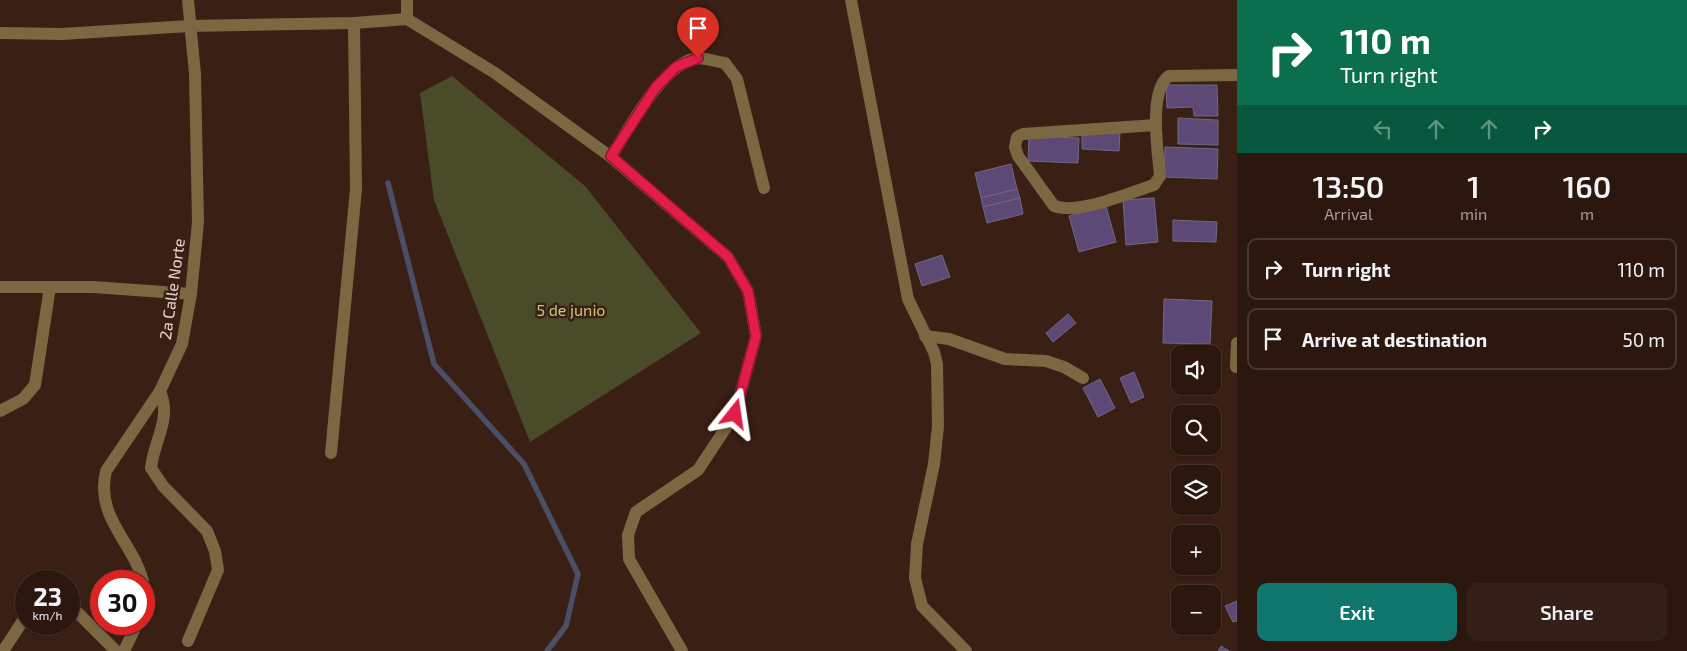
<!DOCTYPE html>
<html lang="en">
<head>
<meta charset="utf-8">
<style>
	:root { --surface:#2c170f; --page:#342018; --text:#f1f3f6; --muted:#a69f9e; --line:#48362f; --accent:#0f766e }
	body { margin:0; font-family:"Exo 2",sans-serif; background:var(--page); color:var(--text); height:100vh; display:flex; flex-direction:column; font-size:19px; white-space:nowrap }
	* { box-sizing:border-box; margin:0 }
	p { font-size:16px; color:var(--muted) }
	.icon { flex:none; width:28px; height:28px; fill:none; stroke:currentColor; stroke-width:2; stroke-linecap:round; stroke-linejoin:round }
	.map { position:relative; flex:1; overflow:hidden }
	.drawer { display:flex; flex-direction:column; background:var(--surface); width:450px }
	.drawer>* { flex:none }
	.banner { background:#0b6e4f; color:#fff; overflow:hidden }
	.controls { position:absolute; left:1171px; top:345px; display:grid; gap:10px }
	.controls a { display:grid; place-items:center; width:50px; height:50px; border-radius:10px; background:var(--surface); box-shadow:0 1px 4px #0004,0 0 0 1px var(--line); font-size:25px }
	.speed { position:absolute; left:15px; top:570px; display:flex; gap:10px; font-size:25px; font-weight:700; text-align:center }
	.speed>* { display:grid; place-content:center; width:65px; height:65px; border-radius:50%; background:var(--surface); box-shadow:0 1px 4px #0004,0 0 0 1px var(--line); line-height:1 }
	.speed small { font-size:12px; font-weight:400 }
	.speed .limit { border:8px solid #d22; background:#fff; color:#111 }
	.pin { position:absolute; display:grid; place-items:center; width:42px; height:42px; color:#fff; margin:-51px -21px; border-radius:50% 50% 50% 0; rotate:-45deg; box-shadow:0 0 5px #0007 }
	.pin .icon { rotate:45deg }
	.me { position:absolute; width:55px; margin:-28px; rotate:15deg; stroke-linejoin:round; filter:drop-shadow(0 0 4px #0008) }
	.turn { display:flex; align-items:center; gap:18px; height:105px; padding:0 20px; font-size:22px }
	.turn .icon { width:65px; height:65px; stroke-width:2.5 }
	.turn b { display:block; font-size:35px; line-height:42px }
	.lanes { display:flex; align-items:center; height:48px; padding:0 20px; background:#0003; justify-content:center; gap:25px; direction:ltr }
	.lanes .off { opacity:.35 }
	.eta { display:flex; justify-content:space-evenly; align-items:center; height:85px; text-align:center }
	.eta b { font-size:30px; font-weight:600; line-height:35px }
	.primary-button { display:flex; gap:10px; margin-top:auto; padding:10px 20px }
	.primary-button a { flex:1; height:58px; border-radius:10px; background:var(--accent); color:#fff; font-size:20px; font-weight:600; line-height:58px; text-align:center }
	.primary-button a+a { background:var(--page); color:var(--text) }
	ul { padding:0; list-style:none }
	li { display:flex; align-items:center; gap:15px; height:62px; margin:0 10px 8px; padding:0 10px; border:2px solid var(--line); border-radius:10px }
	li div { flex:1 }
	li b { display:block; font-size:19px }
	li em { font-style:normal }
	main { display:flex; flex:1; min-height:0 }
	.map>svg:first-child { display:block }
	.green { fill:#4a4b29 }
	.lines { fill:none; stroke-linecap:round; stroke-linejoin:round }
	.stream { stroke:#4a4f66; stroke-width:5.5 }
	.building { fill:#5c4975; stroke:#726783 }
	.minor { stroke:#7b6842; stroke-width:12 }
	.route-casing { stroke:#92132f; stroke-width:12 }
	.route { stroke:#e11d48; stroke-width:9 }
	.labels { text-anchor:middle; stroke-width:5; stroke-linejoin:round; paint-order:stroke }
	.street-label { font-size:16px; fill:#e9d7cf; stroke:#3a1f14 }
	.park-label { font-size:16px; fill:#c5c978; stroke:#3a1f14 }
</style>
</head>
<body>
<main>
<div class="map">
<svg width="1237" height="651" viewBox="0 0 1237 651">
	<rect width="100%" height="100%" fill="#3a1f14"/>
	<polygon class="green" points="452,76 585,186 701,333 530,442 434,200 420,93"/>
	<g class="lines">
		<polyline class="stream" points="388,183 434,364 524,464 578,574 566,626 547,651"/>
	</g>
	<g class="building">
		<polygon points="1166,85 1217,85 1218,116 1194,116 1193,107 1167,108"/>
		<polygon points="1178,118 1218,120 1218,145 1178,144"/>
		<polygon points="1082,130 1120,131 1119,151 1082,149"/>
		<polygon points="1029,136 1079,138 1078,163 1028,161"/>
		<polygon points="1165,147 1218,149 1217,179 1164,177"/>
		<polygon points="1011,164 1017,189 981,198 975,173"/>
		<polygon points="1017,189 1020,198 983,207 981,198"/>
		<polygon points="1020,198 1023,214 987,223 983,207"/>
		<polygon points="1154,198 1158,242 1126,245 1123,200"/>
		<polygon points="1106,206 1116,242 1079,252 1069,216"/>
		<polygon points="1173,220 1217,222 1216,242 1173,241"/>
		<polygon points="942,255 950,277 922,286 915,264"/>
		<polygon points="1164,299 1212,301 1210,344 1163,343"/>
		<polygon points="1068,314 1076,323 1053,342 1046,333"/>
		<polygon points="1134,372 1144,397 1131,403 1120,378"/>
		<polygon points="1100,379 1115,408 1098,417 1083,388"/>
		<polygon points="1237,601 1237,621 1233,622 1225,606"/>
		<polygon points="1221,646 1229,651 1218,651"/>
	</g>
	<g class="lines">
		<g class="minor">
			<polyline points="851,0 908,299 934,352 937,364 938,426 934,464 917,544 915,578 922,606 966,651"/>
			<polyline points="407,19 407,0"/>
			<polyline points="0,33 62,34 189,26 354,23 407,19 495,73 611,157 728,257 748,291 756,336 735,414 698,470 636,512 628,535 629,559 682,651"/>
			<path d="M1156,125L1023,134L1017,137L1015,147L1018,156L1054,206C1079,215 1128,193 1154,185L1160,176C1158,152 1148,91 1169,76L1237,75"/>
			<path d="M611,157C628,130 664,61 698,58C706,58 717,62 725,63L737,79L764,188"/>
			<polyline points="0,287 93,287 191,294"/>
			<polyline points="925,336 949,339 1005,359 1046,361 1064,367 1083,378"/>
			<polyline points="1236,367 1237,343"/>
			<path d="M160,391C172,420 154,439 151,468L163,486L207,531L215,551L218,570L188,641"/>
			<polyline points="0,411 23,399 35,385 50,287"/>
			<polyline points="331,453 356,189 354,23"/>
			<path d="M143,581C132,540 95,518 106,471L160,391L182,344L191,294L198,222L195,74L188,0"/>
			<polyline points="144,586 144,600"/>
			<polyline points="69,608 74,609 116,651"/>
			<polyline points="3,651 26,616"/>
			<polyline points="124,651 137,624"/>
		</g>
	</g>
	<g class="lines">
		<defs>
			<polyline id="route" points="698,58 676,67 656,87 611,156 728,257 748,291 756,336 735,414"/>
		</defs>
		<use href="#route" class="route-casing"/>
		<use href="#route" class="route"/>
	</g>
	<g class="labels">
		<g class="street-label">
			<text transform="translate(172 289) rotate(-82)" y="6">2a Calle Norte</text>
		</g>
		<g class="park-label">
			<text x="571" y="316">5 de junio</text>
		</g>
	</g>
</svg>
<div class="controls">
<a><svg class="icon" aria-label="sound" viewBox="0 0 24 24"><path d="M4 9h4l5-4v14l-5-4H4zM17 9q2 3 0 6"/></svg></a>
<a><svg class="icon" aria-label="search" viewBox="0 0 24 24"><circle cx="10" cy="10" r="6"/><path d="M15 15l6 6"/></svg></a>
<a><svg class="icon" aria-label="layers" viewBox="0 0 24 24"><path d="M12 4l9 5-9 5-9-5zM3 14l9 5 9-5"/></svg></a>
<a>+</a>
<a>−</a>
</div>
<div class="speed"><div>23<small>km/h</small></div><div class="limit">30</div></div>
<div class="pin" style="left:698px;top:58px;background:#d93025"><svg class="icon" aria-label="arrive" viewBox="0 0 24 24"><path d="M6 21V4h12l-3 4 3 4H6"/></svg></div>
<svg class="me" style="left:735px;top:414px" viewBox="-20 -20 40 40"><path d="M0-17L14 15 0 8-14 15z" fill="#e11d48" stroke="#fff" stroke-width="4"/></svg>
</div>
<section class="drawer">
<div class="banner">
<div class="turn"><svg class="icon" aria-label="right" viewBox="0 0 24 24"><path d="M7 20v-9h11M14 6l5 5-5 5"/></svg><div><b>110 m</b>Turn right</div></div>
<div class="lanes"><svg class="icon off" aria-label="left" viewBox="0 0 24 24"><path d="M17 20v-9H6M10 6l-5 5 5 5"/></svg><svg class="icon off" aria-label="ahead" viewBox="0 0 24 24"><path d="M12 20V5M6 11l6-6 6 6"/></svg><svg class="icon off" aria-label="ahead" viewBox="0 0 24 24"><path d="M12 20V5M6 11l6-6 6 6"/></svg><svg class="icon" aria-label="right" viewBox="0 0 24 24"><path d="M7 20v-9h11M14 6l5 5-5 5"/></svg></div>
</div>
<div class="eta">
<div><b>13:50</b><p>Arrival</p></div>
<div><b>1</b><p>min</p></div>
<div><b>160</b><p>m</p></div>
</div>
<ul>
<li><svg class="icon" aria-label="right" viewBox="0 0 24 24"><path d="M7 20v-9h11M14 6l5 5-5 5"/></svg><div><b>Turn right</b></div><em>110 m</em></li>
<li><svg class="icon" aria-label="arrive" viewBox="0 0 24 24"><path d="M6 21V4h12l-3 4 3 4H6"/></svg><div><b>Arrive at destination</b></div><em>50 m</em></li>
</ul>
<div class="primary-button"><a>Exit</a><a>Share</a></div>
</section>
</main>
</body>
</html>
